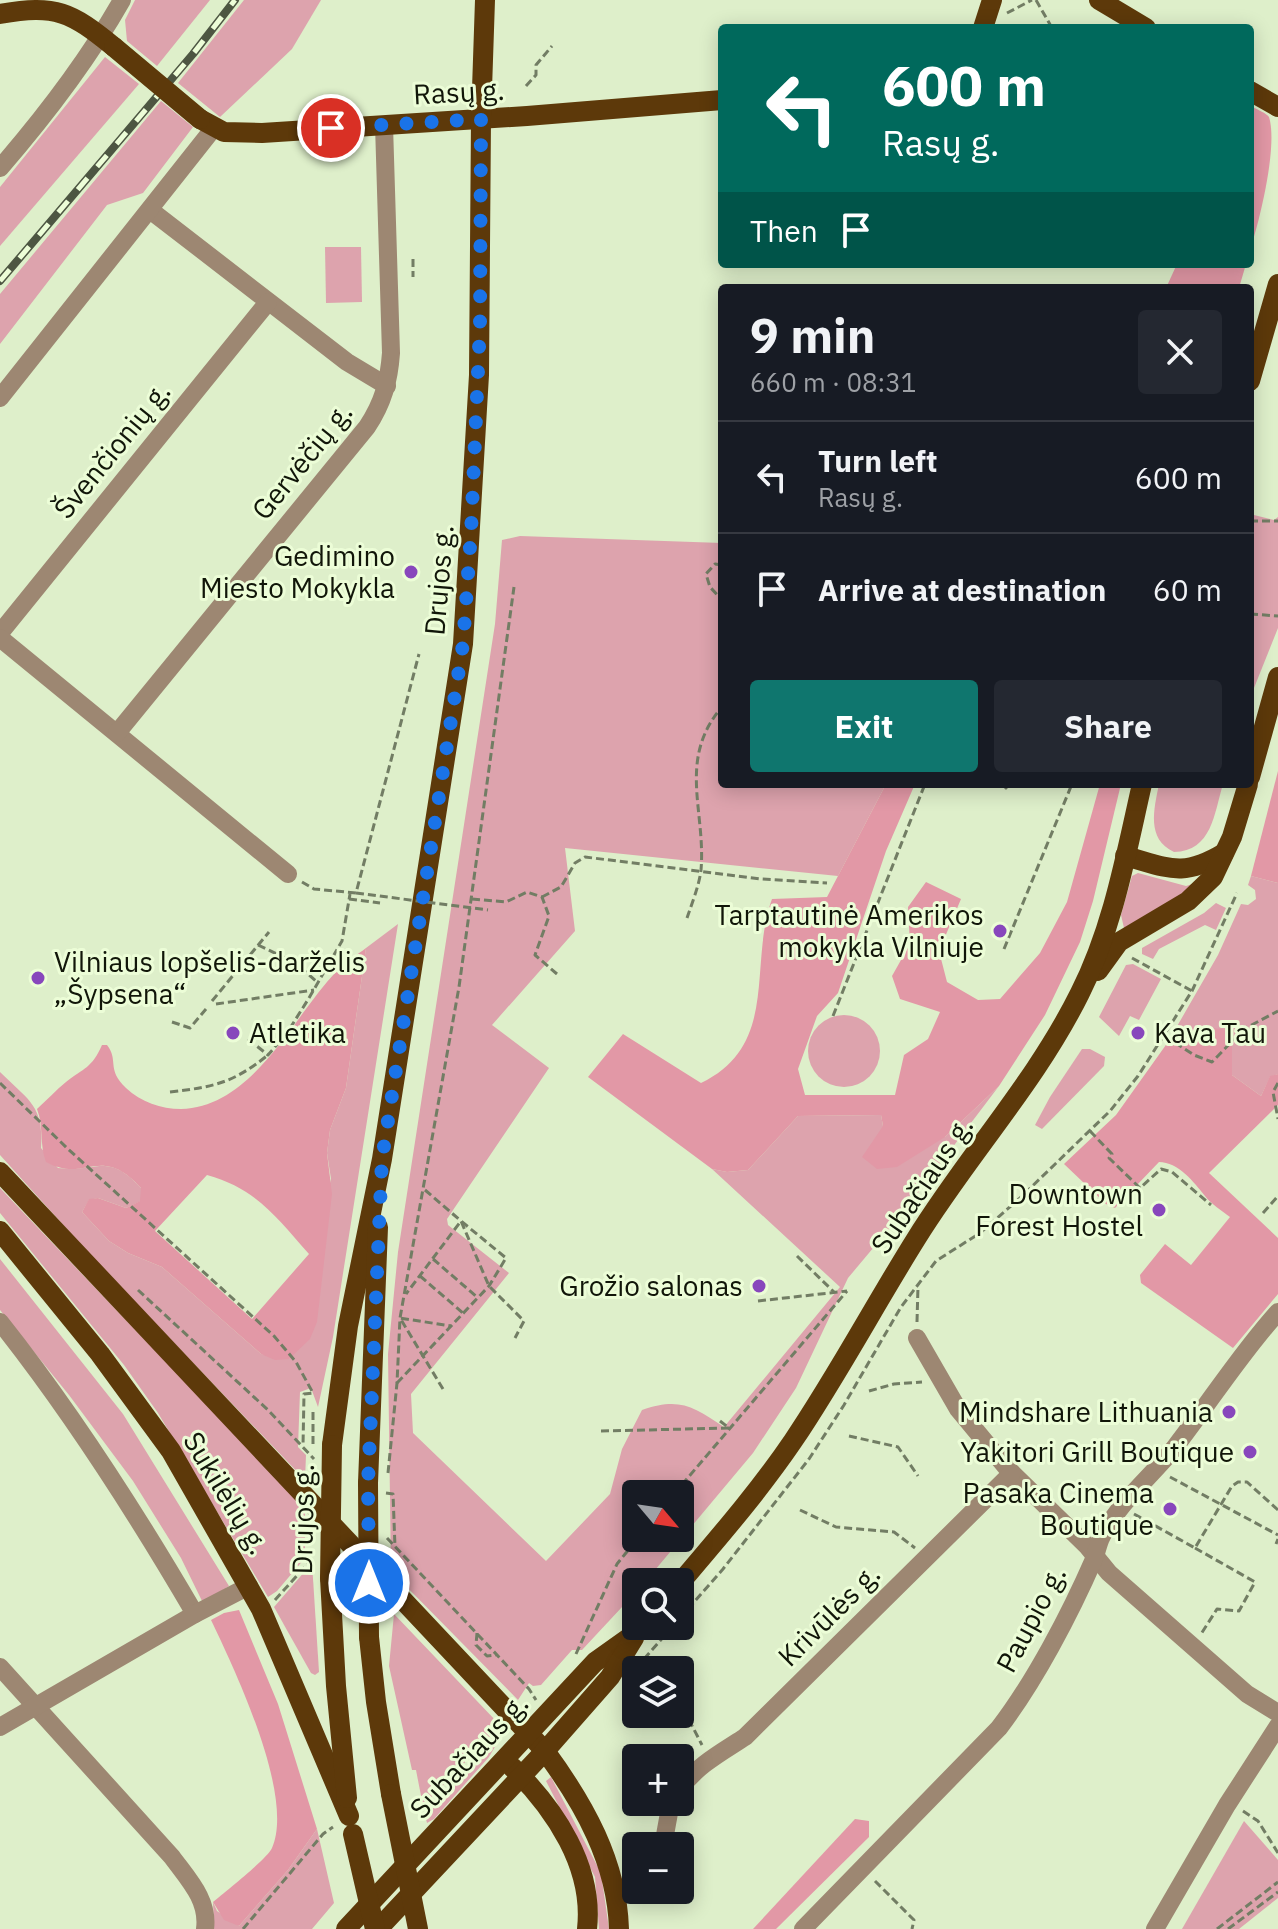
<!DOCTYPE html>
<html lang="en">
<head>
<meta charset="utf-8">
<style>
	:root { --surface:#171b24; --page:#242831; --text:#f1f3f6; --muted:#9ea1a6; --line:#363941; --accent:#0f766e }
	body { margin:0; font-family:"IBM Plex Sans",sans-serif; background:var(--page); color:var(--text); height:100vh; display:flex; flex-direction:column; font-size:30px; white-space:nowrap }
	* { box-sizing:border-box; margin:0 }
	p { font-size:26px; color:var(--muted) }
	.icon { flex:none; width:44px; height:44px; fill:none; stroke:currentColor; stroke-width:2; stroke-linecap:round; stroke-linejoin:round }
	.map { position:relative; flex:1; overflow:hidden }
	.sheet { position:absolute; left:718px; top:284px; width:536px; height:504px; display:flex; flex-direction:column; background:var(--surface); border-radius:8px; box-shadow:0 4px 20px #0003 }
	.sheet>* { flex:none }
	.hud { position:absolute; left:718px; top:24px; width:536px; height:244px; border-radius:8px; box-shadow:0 4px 20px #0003; background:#00695c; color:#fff; overflow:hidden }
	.needle { width:52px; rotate:119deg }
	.tools { position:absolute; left:622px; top:1480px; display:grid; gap:16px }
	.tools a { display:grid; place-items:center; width:72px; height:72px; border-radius:8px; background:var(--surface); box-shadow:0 4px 20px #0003; font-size:40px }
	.pin { position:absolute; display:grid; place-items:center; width:68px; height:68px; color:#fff; margin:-34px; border:4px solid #fff; border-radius:50%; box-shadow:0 2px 8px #0007 }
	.me { position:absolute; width:88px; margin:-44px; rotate:0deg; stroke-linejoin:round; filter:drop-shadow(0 0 6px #0008) }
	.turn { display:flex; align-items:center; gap:28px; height:168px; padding:0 32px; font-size:36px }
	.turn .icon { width:104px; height:104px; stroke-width:2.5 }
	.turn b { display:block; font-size:56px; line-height:68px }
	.then { display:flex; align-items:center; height:76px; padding:0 32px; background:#0003; gap:16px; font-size:30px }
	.round { display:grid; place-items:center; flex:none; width:84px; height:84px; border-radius:8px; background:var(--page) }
	.headline { display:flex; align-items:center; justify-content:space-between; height:136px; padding:0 32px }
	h1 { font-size:48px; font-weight:800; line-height:60px }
	.cta { display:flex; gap:16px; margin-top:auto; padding:16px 32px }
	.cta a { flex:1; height:92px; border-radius:8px; background:var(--accent); color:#fff; font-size:32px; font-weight:800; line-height:92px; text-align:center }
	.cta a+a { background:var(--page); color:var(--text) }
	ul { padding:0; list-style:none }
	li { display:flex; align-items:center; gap:24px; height:112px; padding:0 32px; border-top:2px solid var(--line) }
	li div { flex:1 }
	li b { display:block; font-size:30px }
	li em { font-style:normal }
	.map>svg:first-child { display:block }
	.green { fill:#dda3ad; fill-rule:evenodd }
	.forest { fill:#e298a6; fill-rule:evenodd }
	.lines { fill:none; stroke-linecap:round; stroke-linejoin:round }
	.path { stroke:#727d64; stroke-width:3; stroke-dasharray:8 4; stroke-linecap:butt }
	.minor { stroke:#9d8772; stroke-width:18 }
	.major { stroke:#5d390a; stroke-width:20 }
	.rail-casing { stroke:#4d5642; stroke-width:8 }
	.rail { stroke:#ecfdd7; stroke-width:5; stroke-dasharray:15; stroke-linecap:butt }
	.path-bridge { stroke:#727d64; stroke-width:3; stroke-dasharray:8 4; stroke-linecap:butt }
	.major-bridge { stroke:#5d390a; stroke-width:20 }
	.route { stroke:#1a73e8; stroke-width:14; stroke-dasharray:0 25.2 }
	.poi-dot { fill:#8847bc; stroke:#ecfdd7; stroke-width:3 }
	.labels { text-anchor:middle; stroke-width:6; stroke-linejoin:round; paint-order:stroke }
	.street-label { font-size:28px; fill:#111609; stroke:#ecfdd7 }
	.poi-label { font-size:28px; fill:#111609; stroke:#ecfdd7; text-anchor:end }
</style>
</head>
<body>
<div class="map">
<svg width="1278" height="1929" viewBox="0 0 1278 1929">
	<rect width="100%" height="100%" fill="#deefca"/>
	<g class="green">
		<polygon points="135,0 210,0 157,66 127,41 125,20"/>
		<polygon points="244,0 321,0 292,49 220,117 178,83"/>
		<polygon points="105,57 139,84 0,246 0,187"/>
		<polygon points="161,101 193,127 143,193 107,205 0,344 0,294"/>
		<polygon points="325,247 361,247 362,302 326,303"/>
		<polygon points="1250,514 1274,520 1278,517 1278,628 1250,698"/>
		<path d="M520,536L722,543V784H886L838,876L565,848L575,931L492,1025L549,1068L447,1219L448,1225L509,1273L411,1394L413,1433L546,1561L610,1494L622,1449L642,1410C679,1397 693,1406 724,1427L840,1287L712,1169L727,1172L748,1170L798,1116L881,1115L883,1126L945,1137L999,1086L905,1210L848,1278L796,1388L753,1453L645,1582H636V1592L582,1650H572L541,1685L533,1686L529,1683L518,1700L391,1571L388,1354L398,1252L495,624L502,540ZM636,1494H680V1538H636Z"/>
		<path d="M1159,784H1223C1214,814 1212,851 1174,852C1146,839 1154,809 1159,784Z"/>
		<polygon points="1138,873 1186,886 1196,883 1192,890 1124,928 1121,915 1132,876"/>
		<polygon points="1251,876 1278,883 1278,1074 1270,1077 1261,1096 1232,1075 1231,1031 1168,1042 1218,955 1241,904 1248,905 1256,899 1255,890 1248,885"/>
		<polygon points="1216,903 1226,908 1216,930 1205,925 1159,949 1153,959 1142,954 1142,948 1204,913"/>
		<path d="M398,924L333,1337L318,1407L311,1388L300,1392L298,1447L306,1455L305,1480L94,1259L0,1155V1072C28,1100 44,1105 41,1148L58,1168C98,1173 107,1151 141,1188V1201L126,1208L98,1198L89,1200L82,1212L109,1241L128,1253L162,1267L261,1354L289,1359L331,1179L327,1153L330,1130L346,1088L366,948Z"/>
		<polygon points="1133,964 1161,979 1139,1020 1130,1016 1119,1036 1099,1017 1126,965"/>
		<circle cx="844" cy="1051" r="36"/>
		<polygon points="1082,1049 1090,1049 1105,1057 1104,1066 1042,1129 1035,1125 1050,1097"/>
		<polygon points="0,1188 305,1508 305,1558 277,1591 268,1597 158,1413 124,1365 0,1213"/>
		<polygon points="0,1259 123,1414 229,1586 203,1603 181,1558 133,1481 69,1395 0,1310"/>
		<polygon points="312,1563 319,1672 315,1675 311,1673 274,1607"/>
		<polygon points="394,1614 497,1722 496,1730 423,1806 416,1770 412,1770 389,1666"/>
		<polygon points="503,1733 489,1757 434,1819 427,1823 425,1815"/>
		<polygon points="551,1777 601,1873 609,1929 599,1929 595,1877 546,1781"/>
		<polygon points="1244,1821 1278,1860 1278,1898 1239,1929 1182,1929"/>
		<polygon points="317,1829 334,1903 312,1929 214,1929 213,1902 217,1911 239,1926 288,1870"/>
	</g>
	<g class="forest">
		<path d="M1253,107C1258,110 1266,113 1269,117C1278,145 1260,220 1250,250V114Z"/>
		<polygon points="1177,264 1246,264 1239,288 1166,288"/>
		<polygon points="1278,771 1278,883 1251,876"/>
		<path d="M886,784H915L886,851L838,993L817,1016L798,1069L805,1095H895L904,1055L928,1039L940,1012L900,999L892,976L910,944L908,907L926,882L961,899L939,951L947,982L978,1000L1000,999L1040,953L1067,902L1100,784H1121L1093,901L1080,942L1045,1015L999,1086L945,1137L897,1167L877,1169L862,1157L883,1126L881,1115L798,1116L748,1170L727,1172L712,1169L588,1077L623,1034L701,1083C780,1045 748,965 772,899L827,897Z"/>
		<path d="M366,948L346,1088L330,1130L327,1153L332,1194L317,1322L310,1339L289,1359L275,1360L261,1354L162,1267L128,1253L109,1241L82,1212L89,1199L98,1198L126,1208L140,1201L141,1188C100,1143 86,1184 46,1162C39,1144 44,1127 37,1109C47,1100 56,1090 66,1082C84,1068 92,1068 102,1045H107C119,1060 106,1069 126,1088C141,1102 161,1109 181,1109C254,1107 293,1016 337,971C345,962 357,955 366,948ZM207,1175C257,1189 276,1217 309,1254L252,1319L155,1231Z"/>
		<path d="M1214,1028L1232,1031V1075L1261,1096L1270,1076L1278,1074V1105L1209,1173L1278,1238V1294L1233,1348L1141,1283L1140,1275L1165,1244L1191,1265L1230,1217C1222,1211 1211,1204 1205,1196C1194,1182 1178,1162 1159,1162L1115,1208L1106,1204L1064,1164L1116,1115L1168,1042Z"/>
		<path d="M239,1610L278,1704L317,1829L288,1870L239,1926L224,1920L213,1902C225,1892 267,1859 272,1848C295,1796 235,1670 211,1620L224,1613Z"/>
		<polygon points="855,1819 869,1821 869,1837 776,1929 753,1929"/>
	</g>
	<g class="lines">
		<g class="path">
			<polyline points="1036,0 1052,28"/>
			<polyline points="1007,13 1032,0"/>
			<polyline points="526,86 536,75 536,65 552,46"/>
			<polyline points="413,259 413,277"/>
			<polyline points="1250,521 1278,521"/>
			<polyline points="722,565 715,564 706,574 710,587 722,600"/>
			<polyline points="1250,614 1278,616"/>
			<polyline points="1003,784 1006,788 1008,784"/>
			<polyline points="302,882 314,889 356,893 419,654"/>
			<polyline points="542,897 561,887 575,863 585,857 761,879 827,883"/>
			<polyline points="349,899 380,903"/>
			<polyline points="472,899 506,902 527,892 542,897 549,916 535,955 557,974"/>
			<path d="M687,918C692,903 699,886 701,870C706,811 677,759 722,707"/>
			<polyline points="258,945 296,963 318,983"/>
			<polyline points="1004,949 1072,784"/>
			<polyline points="1132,958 1192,991"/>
			<polyline points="212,1001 269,932"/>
			<polyline points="216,1004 314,990"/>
			<polyline points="833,1016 925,784"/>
			<polyline points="172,1022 190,1028 206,1009"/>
			<polyline points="1165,1036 1194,1055 1212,1062 1244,1029 1278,1011"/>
			<polyline points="248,1039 268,1055 287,1033 309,998 342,941 350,894"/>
			<polyline points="0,1083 68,1149 274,1336 296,1362 313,1393 304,1394 303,1446"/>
			<polyline points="1278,1083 1273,1092 1278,1119"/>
			<path d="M170,1092C214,1087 233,1083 268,1055"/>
			<polyline points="1090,1131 1112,1154 1109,1158 1140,1188 1161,1169 1172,1172 1211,1205"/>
			<polyline points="425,1190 461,1221 489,1286 524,1321 515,1338"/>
			<polyline points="1263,1213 1278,1196"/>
			<polyline points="797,1256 834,1292"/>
			<polyline points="433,1259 477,1297"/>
			<polyline points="420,1276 463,1313"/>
			<polyline points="138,1290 268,1410 314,1459"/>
			<polyline points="758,1301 847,1291"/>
			<polyline points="917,1322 918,1286"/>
			<polyline points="397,1383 489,1286 506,1258 461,1221 406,1294"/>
			<polyline points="443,1389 400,1318 451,1326"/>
			<polyline points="869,1391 894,1384 922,1382"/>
			<polyline points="720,1421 729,1428"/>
			<polyline points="601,1431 729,1428"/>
			<polyline points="849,1436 898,1447 918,1476"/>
			<polyline points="388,1473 397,1383 400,1318 459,987 514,587"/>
			<polyline points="1170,1477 1278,1535"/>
			<polyline points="386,1493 393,1494 395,1547"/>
			<polyline points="674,1494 847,1291"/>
			<polyline points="800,1510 836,1527 894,1532 915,1548"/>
			<polyline points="1134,1514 1195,1548 1232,1486 1238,1482 1247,1482 1278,1510"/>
			<polyline points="387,1538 529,1689 536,1700"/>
			<polyline points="1276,1544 1278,1539"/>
			<polyline points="1195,1548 1255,1582 1239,1611 1217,1609 1201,1634"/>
			<polyline points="275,1600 311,1560"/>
			<polyline points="680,1618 723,1569 809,1459 844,1405 901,1307 936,1261 980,1233 1020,1198 1110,1111 1138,1076 1192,991 1237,893"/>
			<polyline points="477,1633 476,1645 487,1656 496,1655"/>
			<polyline points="576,1654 617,1564 638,1538"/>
			<polyline points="644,1659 673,1626"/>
			<polyline points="680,1712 687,1716 702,1745"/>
			<polyline points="1243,1811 1258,1821 1278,1853"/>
			<polyline points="875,1881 914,1920 912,1929"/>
			<polyline points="243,1929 323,1834 333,1827"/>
			<polyline points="1217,1929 1278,1882"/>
			<polyline points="1228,1929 1278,1892"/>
		</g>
		<g class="minor">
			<path d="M0,168C45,116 88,60 122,0"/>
			<polyline points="150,210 347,362 387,386"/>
			<polyline points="0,398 213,129"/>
			<polyline points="0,633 268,302"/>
			<polyline points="0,638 288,874"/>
			<path d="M117,733L367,427C383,403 389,381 391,353L384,125"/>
			<path d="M0,1322C73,1414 136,1513 195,1614"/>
			<polyline points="917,1338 958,1409 1006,1467 1087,1546 1109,1573 1247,1694 1278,1713"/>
			<path d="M0,1667L172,1857C188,1879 209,1900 205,1929"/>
			<polyline points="0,1727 195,1614 249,1586"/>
			<path d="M680,1789C696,1766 722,1752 745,1737L1012,1473"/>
			<polyline points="663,1846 671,1802"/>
			<path d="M803,1929L999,1728C1035,1681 1070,1614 1094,1559C1097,1552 1098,1543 1102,1536C1120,1501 1151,1477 1175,1447C1210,1402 1240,1354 1278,1312"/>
			<polyline points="1155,1929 1227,1805 1278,1726"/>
		</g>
		<g class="major">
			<polyline points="1099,0 1146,28"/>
			<path d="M0,14C56,4 71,12 114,47"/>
			<polyline points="983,28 992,0"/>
			<polyline points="1250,91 1278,107"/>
			<polyline points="200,119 224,132 262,133 527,116 722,100"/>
			<polyline points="1250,381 1278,284"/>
			<polyline points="1250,777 1278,677"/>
			<path d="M1125,856C1169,868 1182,878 1224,853"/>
			<polyline points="1098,971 1119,942 1188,901 1213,877 1232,837 1248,784"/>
			<path d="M0,1172L545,1751C584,1804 617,1862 619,1929"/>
			<polyline points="0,1231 100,1354 171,1451 261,1609 349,1816"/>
			<polyline points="332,1445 348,1326 382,1159 463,644 479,375 481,119 485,0"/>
			<polyline points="368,1483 378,1227"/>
			<polyline points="330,1578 336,1686 347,1798"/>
			<path d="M680,1583C719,1537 759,1491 793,1441C837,1376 874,1306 916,1239C968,1155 1036,1082 1080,993C1113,928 1126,854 1142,784"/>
			<polyline points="369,1637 376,1702 391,1794"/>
			<path d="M512,1767C555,1809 594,1867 587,1929"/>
			<polyline points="346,1929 595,1662 640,1630"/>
			<polyline points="378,1929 545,1751 610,1677 634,1638"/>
		</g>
		<defs>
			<polyline id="rail" points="0,281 193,54 235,0"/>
		</defs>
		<use href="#rail" class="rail-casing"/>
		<use href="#rail" class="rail"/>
		<g class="path-bridge">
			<polyline points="356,893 488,910"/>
			<polyline points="313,1444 313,1409"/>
		</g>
		<g class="major-bridge">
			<polyline points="114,47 200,119"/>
			<polyline points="368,1483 369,1637"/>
			<polyline points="330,1578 332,1445"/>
			<polyline points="391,1794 418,1929"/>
			<polyline points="353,1834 375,1929"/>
		</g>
	</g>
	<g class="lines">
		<polyline class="route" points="331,128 481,119 480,325 471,533 463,644 382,1159 368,1483 369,1583"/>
	</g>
	<g class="poi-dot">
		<circle cx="411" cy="572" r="8"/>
		<circle cx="1000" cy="931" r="8"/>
		<circle cx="38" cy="978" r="8"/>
		<circle cx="233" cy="1033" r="8"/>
		<circle cx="1138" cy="1033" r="8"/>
		<circle cx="1159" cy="1210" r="8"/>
		<circle cx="759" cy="1286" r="8"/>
		<circle cx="1229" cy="1412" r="8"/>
		<circle cx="1250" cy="1452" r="8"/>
		<circle cx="1170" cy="1509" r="8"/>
	</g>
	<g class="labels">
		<g class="street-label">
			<text transform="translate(459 92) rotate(-3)" y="10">Rasų g.</text>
			<text transform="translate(112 450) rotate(-51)" y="10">Švenčionių g.</text>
			<text transform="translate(302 461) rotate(-51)" y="10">Gervėčių g.</text>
			<text transform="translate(439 580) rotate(-85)" y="10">Drujos g.</text>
			<text transform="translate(922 1185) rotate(-56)" y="10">Subačiaus g.</text>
			<text transform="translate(226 1493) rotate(59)" y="10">Sukilėlių g.</text>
			<text transform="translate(303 1519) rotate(-89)" y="10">Drujos g.</text>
			<text transform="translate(829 1615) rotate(-45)" y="10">Krivūlės g.</text>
			<text transform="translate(1031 1619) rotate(-62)" y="10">Paupio g.</text>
			<text transform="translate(469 1756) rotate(-47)" y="10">Subačiaus g.</text>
		</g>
		<g class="poi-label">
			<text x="395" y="566">Gedimino<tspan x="395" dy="32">Miesto Mokykla</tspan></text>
			<text x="984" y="925">Tarptautinė Amerikos<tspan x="984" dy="32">mokykla Vilniuje</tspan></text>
			<text x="54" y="972" text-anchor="start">Vilniaus lopšelis-darželis<tspan x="54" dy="32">„Šypsena“</tspan></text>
			<text x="249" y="1043" text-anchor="start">Atletika</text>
			<text x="1154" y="1043" text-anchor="start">Kava Tau</text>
			<text x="1143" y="1204">Downtown<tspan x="1143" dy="32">Forest Hostel</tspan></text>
			<text x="743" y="1296">Grožio salonas</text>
			<text x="1213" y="1422">Mindshare Lithuania</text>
			<text x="1234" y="1462">Yakitori Grill Boutique</text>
			<text x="1154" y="1503">Pasaka Cinema<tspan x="1154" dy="32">Boutique</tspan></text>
		</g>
	</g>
</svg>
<div class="tools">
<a><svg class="needle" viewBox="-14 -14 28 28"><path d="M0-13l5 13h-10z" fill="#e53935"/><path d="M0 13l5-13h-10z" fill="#9ea1a6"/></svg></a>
<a><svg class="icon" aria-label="search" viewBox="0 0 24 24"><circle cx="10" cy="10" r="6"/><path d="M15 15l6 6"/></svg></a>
<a><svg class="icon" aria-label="layers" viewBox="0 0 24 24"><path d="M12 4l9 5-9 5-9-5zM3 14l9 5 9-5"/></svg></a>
<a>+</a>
<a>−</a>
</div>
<div class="pin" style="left:331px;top:128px;background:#d93025"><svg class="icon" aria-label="arrive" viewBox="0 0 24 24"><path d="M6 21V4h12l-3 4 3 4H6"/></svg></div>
<svg class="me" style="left:369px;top:1583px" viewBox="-20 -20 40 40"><circle r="17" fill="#1a73e8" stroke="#fff" stroke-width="3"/><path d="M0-11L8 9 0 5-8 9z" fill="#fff"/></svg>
<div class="hud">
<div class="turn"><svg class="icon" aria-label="left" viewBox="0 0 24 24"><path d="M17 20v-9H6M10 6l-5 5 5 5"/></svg><div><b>600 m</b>Rasų g.</div></div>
<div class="then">Then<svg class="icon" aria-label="arrive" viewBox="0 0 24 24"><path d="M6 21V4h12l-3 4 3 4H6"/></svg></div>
</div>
<section class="sheet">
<div class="headline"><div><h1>9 min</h1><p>660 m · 08:31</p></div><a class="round"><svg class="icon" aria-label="close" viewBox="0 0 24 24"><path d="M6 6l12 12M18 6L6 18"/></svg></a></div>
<ul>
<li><svg class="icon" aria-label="left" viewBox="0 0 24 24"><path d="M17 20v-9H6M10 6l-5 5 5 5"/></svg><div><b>Turn left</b><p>Rasų g.</p></div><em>600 m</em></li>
<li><svg class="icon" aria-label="arrive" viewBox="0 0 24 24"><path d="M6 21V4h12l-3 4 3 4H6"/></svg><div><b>Arrive at destination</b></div><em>60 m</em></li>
</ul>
<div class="cta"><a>Exit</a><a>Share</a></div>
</section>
</div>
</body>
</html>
